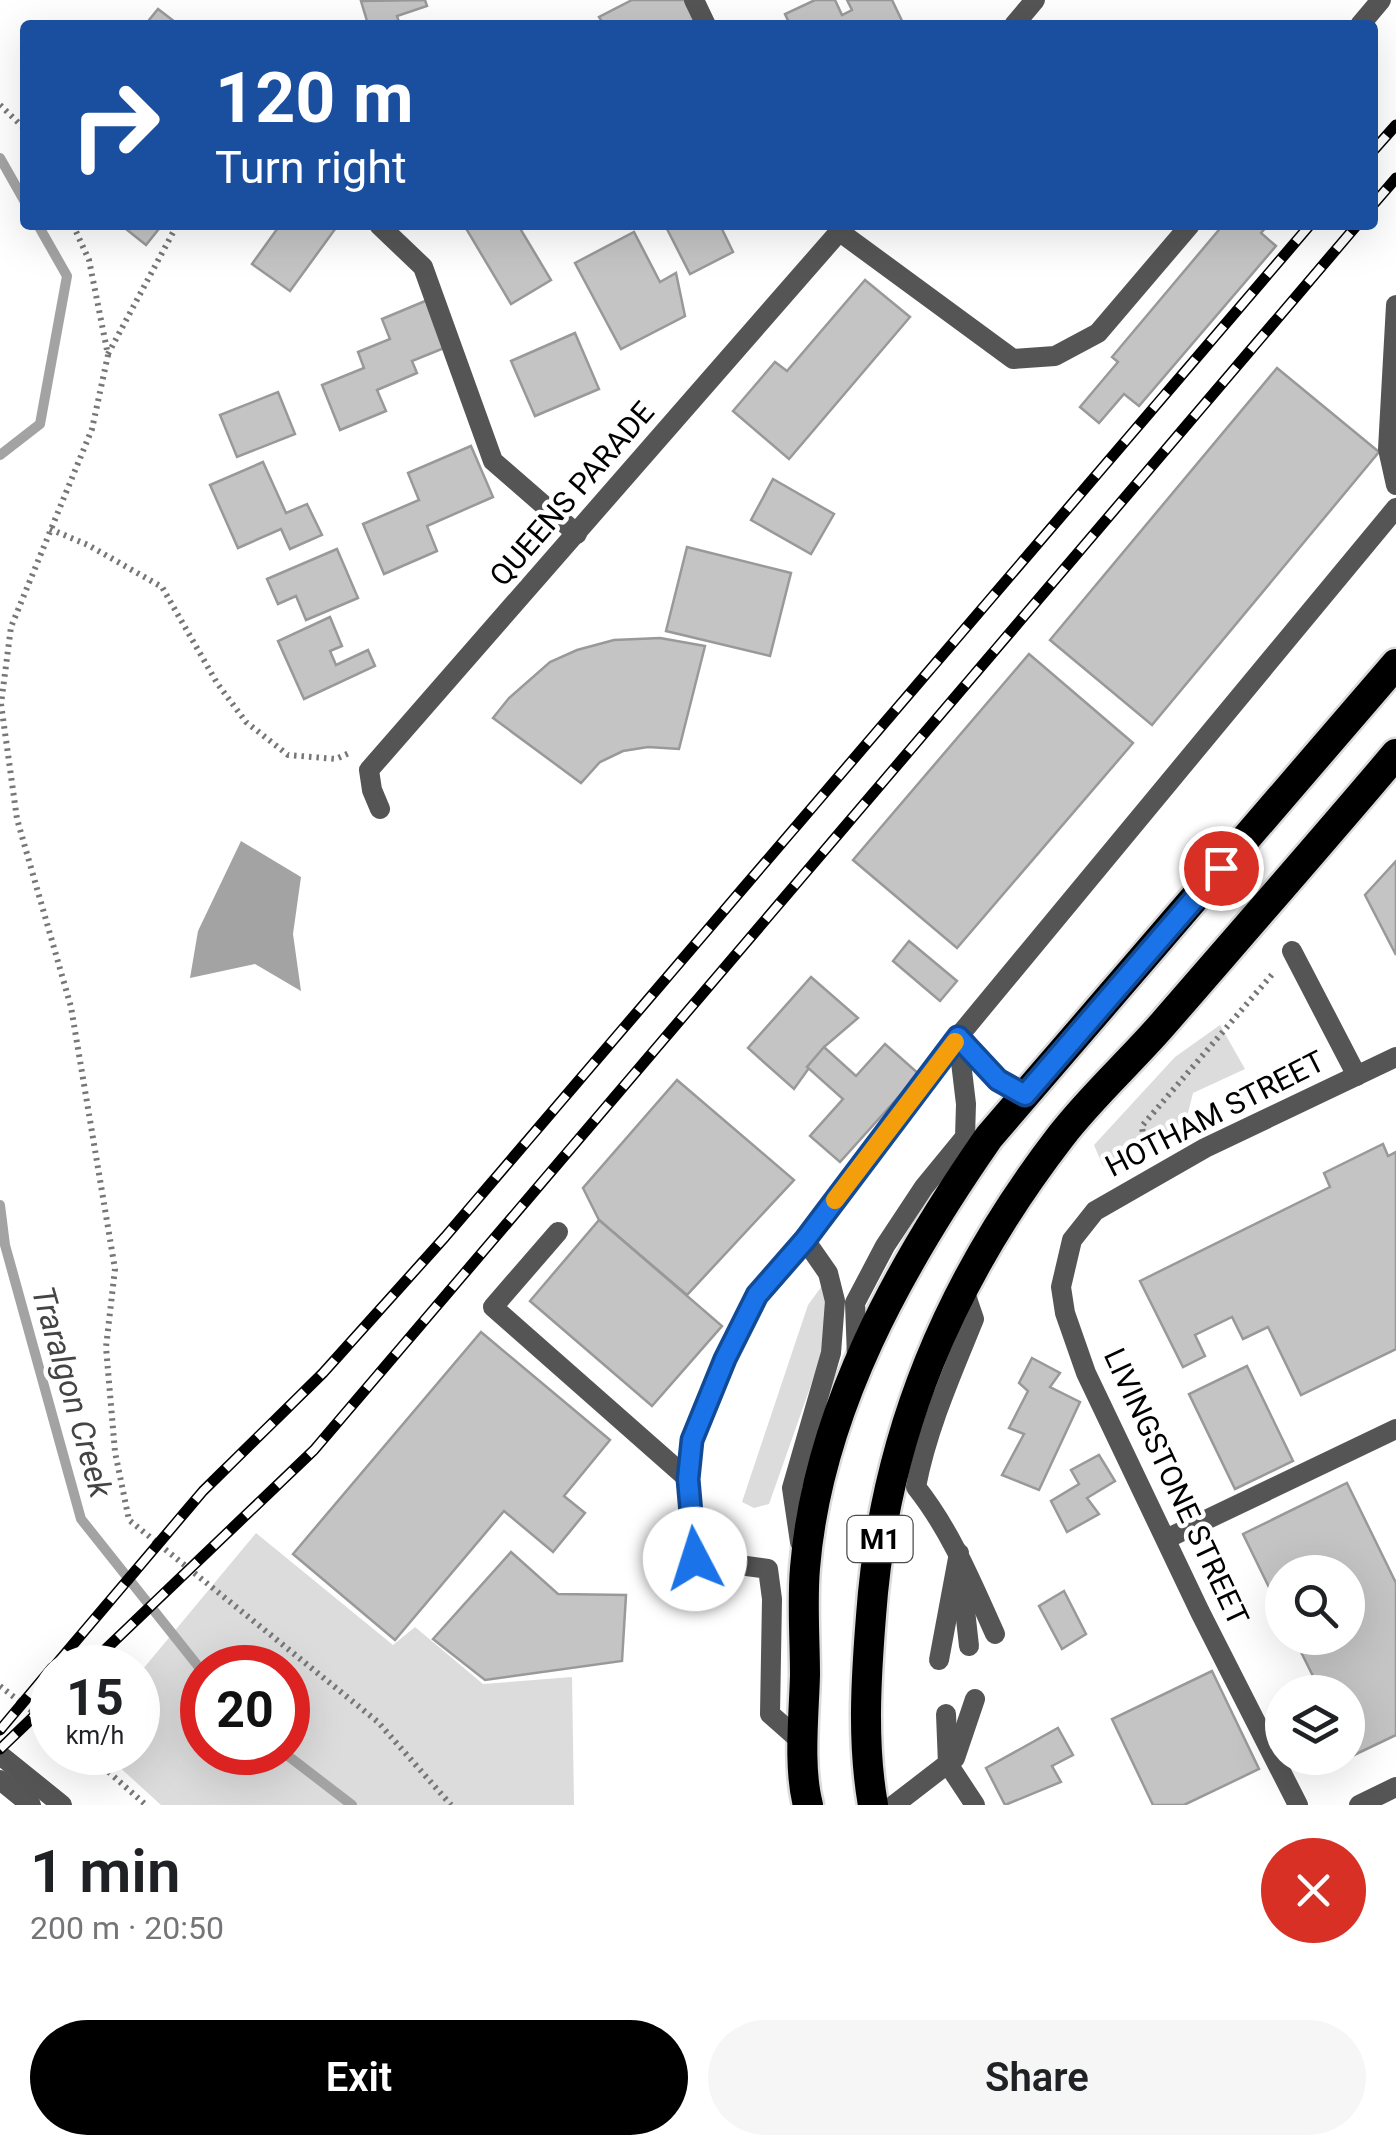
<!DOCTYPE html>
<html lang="en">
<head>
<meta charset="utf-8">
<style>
	:root { --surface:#fff; --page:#f6f6f6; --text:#202124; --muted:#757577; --accent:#000 }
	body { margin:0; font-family:Roboto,sans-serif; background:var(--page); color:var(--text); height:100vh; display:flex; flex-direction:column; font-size:38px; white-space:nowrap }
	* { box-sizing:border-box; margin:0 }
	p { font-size:32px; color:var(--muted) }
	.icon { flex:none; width:55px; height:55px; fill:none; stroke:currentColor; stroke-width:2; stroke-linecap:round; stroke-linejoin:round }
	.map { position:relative; height:1805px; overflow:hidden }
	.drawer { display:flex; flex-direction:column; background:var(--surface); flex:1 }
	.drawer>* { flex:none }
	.hud { position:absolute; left:20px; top:20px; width:1358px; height:210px; border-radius:10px; box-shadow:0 10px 40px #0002; background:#1a4fa0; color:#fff; overflow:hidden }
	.buttons { position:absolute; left:1265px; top:1555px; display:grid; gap:20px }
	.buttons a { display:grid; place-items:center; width:100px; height:100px; border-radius:50%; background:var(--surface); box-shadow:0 10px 40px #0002; font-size:50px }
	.speed { position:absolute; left:30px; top:1645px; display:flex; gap:20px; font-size:50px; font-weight:700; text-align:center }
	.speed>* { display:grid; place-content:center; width:130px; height:130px; border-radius:50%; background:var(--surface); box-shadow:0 10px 40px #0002; line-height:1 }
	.speed small { font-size:25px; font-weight:400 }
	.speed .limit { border:15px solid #d22; background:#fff; color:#111 }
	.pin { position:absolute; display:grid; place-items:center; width:85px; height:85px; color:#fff; margin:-42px; border:5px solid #fff; border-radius:50%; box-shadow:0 2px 10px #0007 }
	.me { position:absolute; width:110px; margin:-55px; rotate:355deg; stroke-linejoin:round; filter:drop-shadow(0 0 8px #0008) }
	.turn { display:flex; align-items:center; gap:35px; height:210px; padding:0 30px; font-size:45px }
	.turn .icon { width:130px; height:130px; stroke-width:2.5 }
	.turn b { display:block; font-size:70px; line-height:85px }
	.round { display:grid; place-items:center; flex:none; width:105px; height:105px; border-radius:52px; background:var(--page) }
	.headline { display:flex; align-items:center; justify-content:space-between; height:170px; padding:0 30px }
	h1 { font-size:60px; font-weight:600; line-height:75px }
	.primary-button { display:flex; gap:20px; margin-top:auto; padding:20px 30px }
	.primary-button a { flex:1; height:115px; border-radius:60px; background:var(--accent); color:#fff; font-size:40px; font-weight:600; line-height:115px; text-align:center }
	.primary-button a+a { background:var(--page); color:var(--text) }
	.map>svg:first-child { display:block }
	.green { fill:#dcdcdc; fill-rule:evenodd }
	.water { fill:#a3a3a3 }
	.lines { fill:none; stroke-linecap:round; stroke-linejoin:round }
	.stream { stroke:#a3a3a3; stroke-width:10 }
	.building { fill:#c4c4c4; stroke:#999; stroke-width:2.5 }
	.highway-casing { stroke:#dbdbdb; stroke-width:35 }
	.path { stroke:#777; stroke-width:6; stroke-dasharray:2.5 5; stroke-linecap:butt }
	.lane { stroke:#555; stroke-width:20 }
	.street { stroke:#555; stroke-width:20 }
	.highway { stroke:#000; stroke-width:30 }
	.rail-casing { stroke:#000; stroke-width:11 }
	.rail { stroke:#fff; stroke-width:8; stroke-dasharray:22; stroke-linecap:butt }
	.route-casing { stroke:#114b97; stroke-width:25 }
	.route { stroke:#1a73e8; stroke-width:18 }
	.slow { stroke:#f59e0b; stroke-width:18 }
	.labels { text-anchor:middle; stroke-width:9; stroke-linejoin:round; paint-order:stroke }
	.shield { fill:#fff; stroke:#4c4c4c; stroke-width:2.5 }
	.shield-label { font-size:28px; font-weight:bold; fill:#000 }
	.street-label { font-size:30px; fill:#000; stroke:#fff }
	.water-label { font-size:32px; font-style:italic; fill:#444; stroke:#fff }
</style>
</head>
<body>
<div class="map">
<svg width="1396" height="1805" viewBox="0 0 1396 1805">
	<rect width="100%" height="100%" fill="#fff"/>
	<g class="green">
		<polygon points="1220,1025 1245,1069 1193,1093 1186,1121 1103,1166 1094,1145 1175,1057"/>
		<polygon points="827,1279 830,1331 769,1504 754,1508 742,1502 808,1305"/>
		<path d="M256,1533L393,1645L415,1627L483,1684L572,1677L574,1805H161L104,1753L138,1752V1675ZM202,1668H288V1752H202Z"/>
	</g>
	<polygon class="water" points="241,841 301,877 293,934 301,991 255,964 190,978 198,931"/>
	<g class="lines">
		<g class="stream">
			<polyline points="0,158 25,202"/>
			<polyline points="0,455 40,424 67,276 38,225"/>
			<polyline points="0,1205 5,1245 81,1519 202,1671"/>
			<polyline points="283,1752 352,1805"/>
		</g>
	</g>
	<g class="building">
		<polygon points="425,0 427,6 397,16 400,25 357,25 367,21 361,1"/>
		<polygon points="632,0 685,0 697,25 604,25 599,17"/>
		<polygon points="815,0 835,0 842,15 852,10 847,0 892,0 904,25 790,25 785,14"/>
		<polygon points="158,9 179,25 145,25"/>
		<polygon points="121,225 162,225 146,245"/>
		<polygon points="280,225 338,225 290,291 252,264"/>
		<polygon points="464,225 518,225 551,280 511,304"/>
		<polygon points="665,225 720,225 733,252 690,274"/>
		<polygon points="1223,225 1268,225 1261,233 1276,246 1139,406 1124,394 1099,423 1080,407 1118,362 1112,357"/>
		<polygon points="634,232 660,282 676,273 685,316 621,349 575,263"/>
		<polygon points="865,280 910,317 789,459 733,411 775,362 787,371"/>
		<polygon points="430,299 449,346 412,361 417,373 377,390 386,411 340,430 322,385 364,368 358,352 390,339 382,319"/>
		<polygon points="575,333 599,389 535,416 511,361"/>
		<polygon points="1277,368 1379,452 1152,725 1050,640"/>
		<polygon points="278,392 295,434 237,457 220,415"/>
		<polygon points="471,446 493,497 427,526 437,551 384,574 363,524 419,500 408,473"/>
		<polygon points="263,462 286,513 307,504 322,535 290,549 281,529 238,548 210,485"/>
		<polygon points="773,479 834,514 811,554 751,520"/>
		<polygon points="687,547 791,573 770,656 666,631"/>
		<polygon points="337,549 358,598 306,620 296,596 278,604 267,579"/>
		<polygon points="330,617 342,646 330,651 336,665 368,650 375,666 304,699 278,641"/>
		<polygon points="660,638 705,646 679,749 648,747 623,751 600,762 581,783 493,718 509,698 550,662 577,650 614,640"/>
		<polygon points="1029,654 1133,743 957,948 853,860"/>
		<polygon points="1396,861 1396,955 1365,895"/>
		<polygon points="909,941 957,981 940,1001 893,961"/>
		<polygon points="811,977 858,1018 824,1047 794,1089 748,1048"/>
		<polygon points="885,1044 919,1074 840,1162 810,1136 843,1099 807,1067 824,1047 856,1076"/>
		<polygon points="677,1080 794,1180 687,1295 599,1220 583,1188"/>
		<polygon points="1383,1144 1388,1156 1396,1152 1396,1349 1301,1395 1268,1327 1243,1339 1232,1317 1195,1335 1205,1356 1183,1367 1140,1281 1330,1187 1324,1173"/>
		<polygon points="599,1220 722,1326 652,1406 530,1301"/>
		<polygon points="481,1332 610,1440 564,1496 585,1513 553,1552 504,1511 395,1640 293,1554"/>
		<polygon points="1032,1358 1060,1373 1050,1387 1080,1402 1039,1490 1002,1475 1024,1434 1009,1428 1028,1391 1019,1383"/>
		<polygon points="1247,1366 1293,1461 1235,1489 1189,1394"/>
		<polygon points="1099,1455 1115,1481 1087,1498 1099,1514 1067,1532 1051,1501 1079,1484 1071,1470"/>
		<polygon points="1347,1483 1396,1583 1396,1735 1352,1756 1348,1747 1348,1692 1321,1692 1294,1638 1348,1638 1348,1572 1282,1572 1282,1614 1243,1534"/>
		<polygon points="511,1552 558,1594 626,1595 622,1661 485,1680 433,1639"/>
		<polygon points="1064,1591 1086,1634 1062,1649 1039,1606"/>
		<polygon points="1212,1671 1259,1769 1184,1805 1153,1805 1112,1719"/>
		<polygon points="1058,1728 1073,1755 1052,1766 1061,1782 1005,1805 986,1768"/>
	</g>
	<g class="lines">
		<defs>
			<g id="highway">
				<path d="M808,1805C798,1767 804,1714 805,1675C805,1640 802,1603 805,1568C818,1410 900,1265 989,1137L1396,664"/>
				<path d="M873,1805C862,1743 866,1679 871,1616C884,1435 950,1280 1061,1136C1091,1097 1130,1062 1163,1024C1241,934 1319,845 1396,754"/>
			</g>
		</defs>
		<use href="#highway" class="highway-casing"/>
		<g class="path">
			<polyline points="0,105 25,129"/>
			<polyline points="73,225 89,260 108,355 92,429 11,627 1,704 17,819 71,1007 115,1269 106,1347 115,1452 129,1520 378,1722 451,1805"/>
			<polyline points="108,354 177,225"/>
			<polyline points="50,529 88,545 162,587 217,683 246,722 288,755 336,759 349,753"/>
			<polyline points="1145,1154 1142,1126 1275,971"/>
			<polyline points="0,1686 52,1727"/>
			<polyline points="86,1752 146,1805"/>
		</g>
		<g class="lane">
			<polyline points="1360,25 1381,0"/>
			<polyline points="840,232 1013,359 1055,356 1098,333 1190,225"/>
			<polyline points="1396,305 1388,449 1396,485"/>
			<polyline points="1292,951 1357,1076"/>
			<polyline points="1025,1095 998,1080 958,1037 1396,508"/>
			<polyline points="558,1232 493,1307 688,1479"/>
			<path d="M963,1287L974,1319C952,1373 927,1429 916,1487C951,1531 972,1583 995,1634"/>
			<polyline points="1166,1539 1396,1429"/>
			<polyline points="800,1542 792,1488 831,1353 835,1301 828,1273 805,1240"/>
			<polyline points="961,1574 969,1646"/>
			<polyline points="939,1660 959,1553"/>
			<polyline points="946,1714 948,1764 975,1805"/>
			<polyline points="804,1744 770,1714 772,1599 768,1569 695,1559 688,1479 692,1440 725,1359 757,1295 805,1240 958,1037"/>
			<polyline points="894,1805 955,1758 975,1699"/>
		</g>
		<g class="street">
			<polyline points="694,0 706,25"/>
			<polyline points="1014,25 1035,0"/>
			<polyline points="379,225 423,267 493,461 577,534"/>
			<polyline points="380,809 372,790 369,770 845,225"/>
			<polyline points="857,1358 855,1303 885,1246 924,1187 965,1137 966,1104 958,1037"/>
			<polyline points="0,1755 62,1805"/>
			<polyline points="0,1780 31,1805"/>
			<polyline points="1298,1805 1200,1612 1086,1373 1065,1313 1061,1287 1072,1240 1095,1211 1205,1148 1396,1057"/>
			<polyline points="1359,1805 1396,1787"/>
		</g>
		<use href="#highway" class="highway"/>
		<defs>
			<g id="rail">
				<polyline points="1372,152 1396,125"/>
				<polyline points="1372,206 1396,178"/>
				<polyline points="53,1668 203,1491 323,1373 445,1237 1310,225"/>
				<polyline points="86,1668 314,1450 1357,225"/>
				<polyline points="0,1730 52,1668"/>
				<polyline points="0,1749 52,1699"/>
			</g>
		</defs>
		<use href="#rail" class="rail-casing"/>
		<use href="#rail" class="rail"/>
	</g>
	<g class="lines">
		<defs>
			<polyline id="route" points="695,1559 688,1479 692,1440 725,1359 757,1295 805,1240 958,1037 998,1080 1025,1095 1221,868"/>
		</defs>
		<use href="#route" class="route-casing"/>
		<use href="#route" class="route"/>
		<polyline class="slow" points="835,1200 955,1042"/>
	</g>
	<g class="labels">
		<rect class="shield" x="847.5" y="1516" width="65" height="46" rx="8"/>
		<g class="shield-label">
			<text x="880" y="1549">M1</text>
		</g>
		<g class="street-label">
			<text transform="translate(572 494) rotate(-49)" y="10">QUEENS PARADE</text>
			<text transform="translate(1215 1114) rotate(-27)" y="10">HOTHAM STREET</text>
			<text transform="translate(1176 1487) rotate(65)" y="10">LIVINGSTONE STREET</text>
		</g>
		<g class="water-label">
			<text transform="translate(72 1392) rotate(74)" y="11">Traralgon Creek</text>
		</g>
	</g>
</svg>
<div class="buttons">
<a><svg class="icon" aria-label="search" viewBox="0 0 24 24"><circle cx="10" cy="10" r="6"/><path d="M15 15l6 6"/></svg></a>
<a><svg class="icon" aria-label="layers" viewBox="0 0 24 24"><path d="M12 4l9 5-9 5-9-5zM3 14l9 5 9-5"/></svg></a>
</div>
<div class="speed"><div>15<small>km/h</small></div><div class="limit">20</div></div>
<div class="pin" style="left:1221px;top:868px;background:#d93025"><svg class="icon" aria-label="arrive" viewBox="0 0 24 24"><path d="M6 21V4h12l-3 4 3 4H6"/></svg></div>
<svg class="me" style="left:695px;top:1559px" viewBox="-20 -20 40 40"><circle r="19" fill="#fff"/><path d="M0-13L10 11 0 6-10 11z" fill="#1a73e8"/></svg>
<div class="hud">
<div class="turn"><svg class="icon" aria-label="right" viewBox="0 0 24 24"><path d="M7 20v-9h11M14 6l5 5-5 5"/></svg><div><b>120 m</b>Turn right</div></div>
</div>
</div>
<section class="drawer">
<div class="headline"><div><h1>1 min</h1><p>200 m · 20:50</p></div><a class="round" style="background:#d93025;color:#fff"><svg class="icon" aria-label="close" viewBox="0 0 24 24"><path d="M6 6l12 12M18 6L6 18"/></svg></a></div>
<div class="primary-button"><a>Exit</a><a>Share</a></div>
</section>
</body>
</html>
